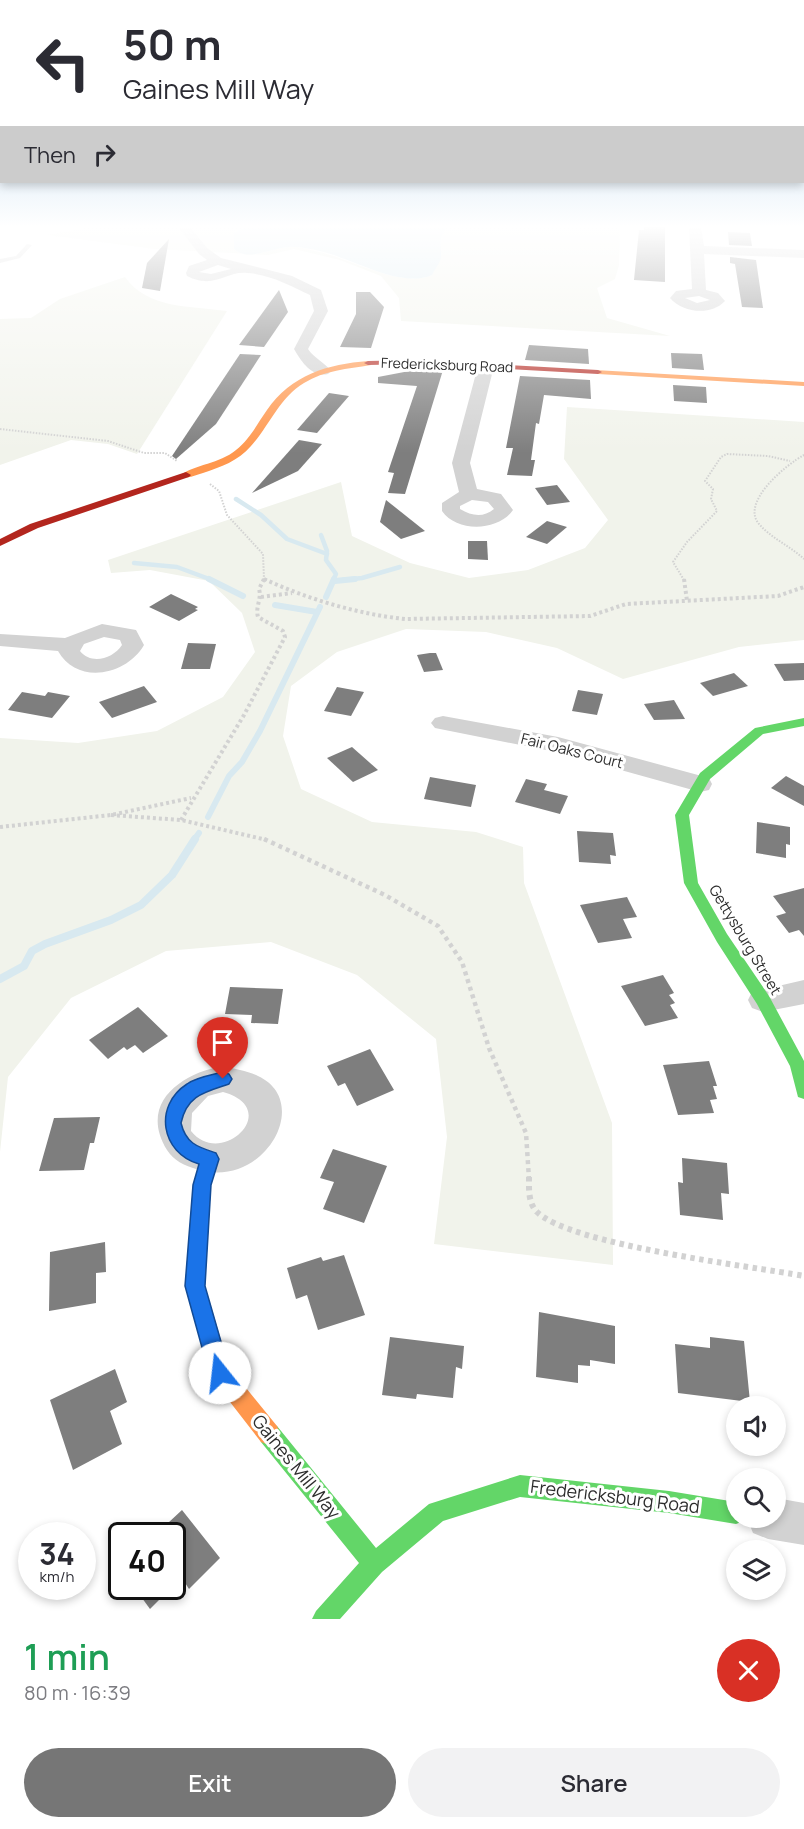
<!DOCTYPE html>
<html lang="en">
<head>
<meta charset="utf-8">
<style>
	:root { --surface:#fff; --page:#f2f2f3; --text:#2b2b33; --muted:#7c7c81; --accent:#767676 }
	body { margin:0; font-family:Manrope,sans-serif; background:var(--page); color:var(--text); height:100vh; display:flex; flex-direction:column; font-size:22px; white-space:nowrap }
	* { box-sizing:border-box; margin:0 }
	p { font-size:20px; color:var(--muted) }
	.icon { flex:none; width:33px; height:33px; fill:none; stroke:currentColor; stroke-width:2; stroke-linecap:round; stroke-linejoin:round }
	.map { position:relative; height:1619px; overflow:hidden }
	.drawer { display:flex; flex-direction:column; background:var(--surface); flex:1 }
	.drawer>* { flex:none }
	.hud { position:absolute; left:0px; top:0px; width:804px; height:183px; box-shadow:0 3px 9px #0003; background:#fff; color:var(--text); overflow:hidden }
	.fabs { position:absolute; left:726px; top:1396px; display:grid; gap:12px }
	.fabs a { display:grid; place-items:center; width:60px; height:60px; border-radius:50%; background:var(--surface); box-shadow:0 3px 9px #0003; font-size:30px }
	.speed { position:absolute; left:18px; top:1522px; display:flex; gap:12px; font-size:30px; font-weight:700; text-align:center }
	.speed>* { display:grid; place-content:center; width:78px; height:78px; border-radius:50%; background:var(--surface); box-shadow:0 3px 9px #0003; line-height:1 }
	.speed small { font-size:15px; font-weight:400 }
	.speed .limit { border:3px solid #111; border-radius:9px; background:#fff; color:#111 }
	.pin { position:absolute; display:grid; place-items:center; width:51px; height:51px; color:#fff; margin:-62px -26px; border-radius:50% 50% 50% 0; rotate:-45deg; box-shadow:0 0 6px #0007 }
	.pin .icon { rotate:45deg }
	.me { position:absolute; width:66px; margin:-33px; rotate:344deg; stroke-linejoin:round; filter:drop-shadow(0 0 4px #0008) }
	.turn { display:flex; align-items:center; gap:21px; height:126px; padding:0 24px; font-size:27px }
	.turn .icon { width:78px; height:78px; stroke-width:2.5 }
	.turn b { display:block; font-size:42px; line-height:51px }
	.then { display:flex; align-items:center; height:57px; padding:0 24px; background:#0003; gap:12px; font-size:22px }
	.round { display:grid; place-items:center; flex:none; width:63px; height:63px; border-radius:32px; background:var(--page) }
	.overview { display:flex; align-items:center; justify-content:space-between; height:102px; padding:0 24px }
	h1 { font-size:36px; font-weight:600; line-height:45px; color:#1e9e55 }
	.cta { display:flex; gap:12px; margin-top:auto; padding:12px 24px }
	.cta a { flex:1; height:69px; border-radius:36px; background:var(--accent); color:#fff; font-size:24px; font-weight:600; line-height:69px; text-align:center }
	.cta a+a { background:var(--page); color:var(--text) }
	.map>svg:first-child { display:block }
	.green { fill:#f1f3eb }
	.water { fill:#d8e9f0 }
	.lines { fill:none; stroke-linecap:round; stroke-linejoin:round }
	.stream-far2 { stroke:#d8e9f0; stroke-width:4.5 }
	.stream-far1 { stroke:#d8e9f0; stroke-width:6 }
	.stream { stroke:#d8e9f0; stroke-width:8 }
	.building { fill:#7e7e7e }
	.path-far3 { stroke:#d2d2d2; stroke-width:2; stroke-dasharray:1.5 1.5; stroke-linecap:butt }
	.path-far2 { stroke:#d2d2d2; stroke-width:4; stroke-dasharray:3 3; stroke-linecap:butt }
	.path-far1 { stroke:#d2d2d2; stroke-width:4.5; stroke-dasharray:4 4; stroke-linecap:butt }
	.path { stroke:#d2d2d2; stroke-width:6; stroke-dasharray:4.5 4.5; stroke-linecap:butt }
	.lane { fill:#d2d2d2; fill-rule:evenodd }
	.street { fill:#d2d2d2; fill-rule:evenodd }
	.fast { fill:#63d668; fill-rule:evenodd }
	.slow { fill:#ff974d; fill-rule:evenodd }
	.jam { fill:#b3261e; fill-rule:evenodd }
	.route { fill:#1a73e8; stroke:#114b97; stroke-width:1.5 }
	.labels { text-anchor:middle; stroke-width:6; stroke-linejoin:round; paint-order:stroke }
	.far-street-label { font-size:14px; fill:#2d2d2d; stroke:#fff }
	.street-label { font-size:15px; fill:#2d2d2d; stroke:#fff }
	.near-street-label { font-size:18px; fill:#2d2d2d; stroke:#fff }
</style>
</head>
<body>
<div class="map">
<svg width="804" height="1619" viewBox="0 0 804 1619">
	<rect width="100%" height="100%" fill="#fff"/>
	<g class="green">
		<path d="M92,227H246L235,231L234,249C247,262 272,248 288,247C297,246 306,249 315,251C348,257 401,289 432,275L443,232L447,227H620L619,265L615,279L597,288L607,318L670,336L401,321L399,298L381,276L340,260L294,249L268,255L155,249L47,235Z"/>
		<path d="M125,277C147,309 191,306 227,311L137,454L108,444L71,440L0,465V319L31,318L60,299Z"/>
		<polygon points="567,407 804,422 804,640 739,647 623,679 557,648 486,632 406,629 337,652 291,686 283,736 301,789 372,822 476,832 523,847 524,883 612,1123 613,1265 434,1244 447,1137 436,1039 357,975 271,942 166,951 71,998 8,1077 0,1152 0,738 78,743 157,731 223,697 255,652 242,613 209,581 150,570 111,573 108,560 341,482 352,536 410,563 469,578 528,570 585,548 608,520 564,459"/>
	</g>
	<path class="water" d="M246,227H447C435,242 444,252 440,261C438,266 434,270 432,275C400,289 352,258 320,251C310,249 298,246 288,247C272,248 247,262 234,249V233Z"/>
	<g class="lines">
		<g class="stream-far2">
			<polyline points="236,499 261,515 287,539 327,554"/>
			<polyline points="321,535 327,551 326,560 336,574 333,580"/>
			<polyline points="134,563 177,567 212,580"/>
			<polyline points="342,580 362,578 400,567"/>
		</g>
		<g class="stream-far1">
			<polyline points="209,579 243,596"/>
			<polyline points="335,581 355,579"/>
			<polyline points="326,597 334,579"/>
			<polyline points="275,605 317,612"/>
			<polyline points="208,817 229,776 242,762 260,731 320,607"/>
			<polyline points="194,840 199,833"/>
		</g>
		<polyline class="stream" points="0,979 24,966 32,951 45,944 111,920 141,905 172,875 195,839"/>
	</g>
	<g class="building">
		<polygon points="644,227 665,227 665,282 634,280 639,230 644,230"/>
		<polygon points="728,232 750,233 752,246 729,245"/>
		<polygon points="169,239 160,291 142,288 147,263"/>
		<polygon points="730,257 756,260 763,308 742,307 735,264 730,263"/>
		<polygon points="279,290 288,312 264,347 239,345"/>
		<polygon points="356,292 370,292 384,307 371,348 340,347 356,314"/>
		<polygon points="529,345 588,349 589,364 525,360"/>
		<polygon points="671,353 702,354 704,370 672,368"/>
		<polygon points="240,354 261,355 216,424 176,459 172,456"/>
		<polygon points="420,369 443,370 405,494 388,493 394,473 388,472 391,463 417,386 378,383 378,377"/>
		<polygon points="520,376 590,380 591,399 544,395 539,424 536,423 531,460 535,460 532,476 507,475 513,448 506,448"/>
		<polygon points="673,385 706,387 707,403 674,401"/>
		<polygon points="329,393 349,396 317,433 297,430"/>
		<polygon points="299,440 322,444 298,471 252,493"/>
		<polygon points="557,485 570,502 547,505 535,488"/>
		<polygon points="386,500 425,531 401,539 380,522"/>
		<polygon points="547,521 567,527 547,544 526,537"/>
		<polygon points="468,541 487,541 488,560 468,559"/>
		<polygon points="171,594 198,607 195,609 198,610 179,621 149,607"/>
		<polygon points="188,643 216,644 210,669 181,669"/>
		<polygon points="430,653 436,653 443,670 424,672 417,655"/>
		<polygon points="804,663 804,680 784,681 774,664"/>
		<polygon points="734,673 748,686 713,696 700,683"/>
		<polygon points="144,686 157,702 112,718 99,702"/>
		<polygon points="337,687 364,692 351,716 324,711"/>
		<polygon points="578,690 603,694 597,715 572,711"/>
		<polygon points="22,692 45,696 48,692 70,696 52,718 8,710"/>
		<polygon points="674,700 685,719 654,720 644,704"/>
		<polygon points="352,747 378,770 353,782 327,758"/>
		<polygon points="786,776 804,786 804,806 771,788"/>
		<polygon points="430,777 476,785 471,807 424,799"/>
		<polygon points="526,779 547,784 544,790 568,796 560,814 515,802"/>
		<polygon points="757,822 790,827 790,845 786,844 786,858 756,853"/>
		<polygon points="577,831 613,833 616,856 610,855 611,864 579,862"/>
		<polygon points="804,888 804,936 799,930 789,933 776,916 786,913 773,896"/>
		<polygon points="627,897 637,917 623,919 632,938 598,943 580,905"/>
		<polygon points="663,975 674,993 669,995 675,1003 670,1005 678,1018 645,1026 621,986"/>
		<polygon points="230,987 283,989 278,1024 251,1023 252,1015 225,1014"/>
		<polygon points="138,1007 168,1036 143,1053 135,1045 127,1050 124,1047 108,1059 89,1040"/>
		<polygon points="370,1049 394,1090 357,1106 345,1083 338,1086 327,1066"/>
		<polygon points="709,1061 717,1086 713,1086 717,1099 710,1100 714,1113 678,1115 663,1065"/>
		<polygon points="100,1117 94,1143 90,1143 84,1170 39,1171 54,1118"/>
		<polygon points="333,1149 387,1166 364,1223 323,1209 334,1182 320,1178"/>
		<polygon points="682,1158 727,1163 729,1194 721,1193 723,1220 680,1215 678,1182 683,1183"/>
		<polygon points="105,1242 106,1272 96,1273 96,1303 49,1311 50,1252"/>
		<polygon points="344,1255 365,1315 318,1330 307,1295 296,1299 287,1268 321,1257 323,1261"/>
		<polygon points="539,1312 615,1326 615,1364 590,1360 590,1366 578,1365 578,1383 536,1377"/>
		<polygon points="390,1337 464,1346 462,1369 456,1367 453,1398 417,1394 416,1399 382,1395"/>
		<polygon points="710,1337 744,1341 750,1402 678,1393 675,1344 710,1348"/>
		<polygon points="115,1369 127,1402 110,1411 122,1444 73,1470 50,1400"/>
		<polygon points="182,1510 220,1558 189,1589 182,1578 172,1587 172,1536 154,1536"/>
		<polygon points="134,1587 172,1587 150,1609"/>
	</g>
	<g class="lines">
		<g class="path-far3">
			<polyline points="0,429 108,441 144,453 165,453 177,461"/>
			<path d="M804,455C787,464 740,502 759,524C771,538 790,546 804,559"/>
			<polyline points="210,484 219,491 227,515 263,554 264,579 267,580"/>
			<polyline points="684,580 673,562 687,542 717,511 711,499 713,489 705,481 721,457 727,454 768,456 790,461"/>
		</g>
		<g class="path-far2">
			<path d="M264,579C308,599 357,614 405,619L590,616L626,604L778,596L804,587"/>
			<polyline points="684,579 687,601"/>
			<polyline points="261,597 292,593"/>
			<polyline points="111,815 181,820 267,840"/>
			<path d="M181,820L244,715L285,637L283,631L258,617C255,607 262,599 259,589L264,579"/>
			<polyline points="0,827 111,815 191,798"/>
		</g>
		<polyline class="path-far1" points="264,839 385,895 438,926 462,962 489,1048 526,1133 529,1179"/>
		<path class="path" d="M529,1177C529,1189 528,1203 537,1212C571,1245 750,1266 804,1276"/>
		<polygon class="lane" points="27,244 32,245 20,258 0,263 0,259 16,256"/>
		<g class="street">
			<path d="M178,227H190L207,248L221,258L292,276L321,290L328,311L308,349C314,358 324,362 331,371L328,374C312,378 301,361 294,349L314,311L310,295C291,286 269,274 247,273C225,271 215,290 187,276L186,273L189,266L207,260L199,254ZM218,265L231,269L211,274L199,272Z"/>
			<path d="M689,227H701L704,246L804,250V258L704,254L706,290L718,293L725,301C711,316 683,313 670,298L676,291L692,289ZM699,296L710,300L697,303L685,298Z"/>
			<path d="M486,361L494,366L470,463L477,489L501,494L513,510C499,531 457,533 442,511V503L459,492L452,463L478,366ZM472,500L488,502L494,509C483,518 472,516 460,509V506Z"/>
			<path d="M102,624L136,630L144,645C126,676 77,685 58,651L0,646V634L65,638ZM104,637L120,640L122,645C113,659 91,665 80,651L84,644Z"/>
			<polygon points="443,716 558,737 709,778 712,784 709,790 700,792 556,752 435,728 431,723 435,718"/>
			<polygon points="804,980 804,1004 763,1012 752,1008 748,1000 752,992"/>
			<path d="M223,1066C235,1069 248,1071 258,1076C314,1102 263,1191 196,1169C184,1165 174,1161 167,1150C138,1103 182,1073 223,1066ZM223,1092C284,1109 221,1169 191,1131L192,1113L208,1096Z"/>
			<polygon points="776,1498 804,1503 804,1545 768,1539 753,1533 747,1518 776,1518"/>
		</g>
		<g class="fast">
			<polygon points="804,718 804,726 763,734 710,779 689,815 698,883 727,934 769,996 804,1061 804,1099 798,1097 790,1066 757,1004 717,942 684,883 675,815 700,773 755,728"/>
			<polygon points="269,1423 277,1426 376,1548 429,1504 520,1475 669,1491 736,1502 736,1518 745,1518 744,1521 736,1524 669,1513 520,1497 443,1521 382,1572 340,1619 312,1619 316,1611 359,1563 261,1442 258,1434 261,1426"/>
		</g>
		<g class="slow">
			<path d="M368,361H371V365C347,369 325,370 304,383C279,398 270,425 251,446C238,461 221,467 203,473C195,475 188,480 181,475C196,464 219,464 236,450C250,439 257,424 267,410C291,375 328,364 368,361Z"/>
			<polygon points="595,370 804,382 804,386 598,374 594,372"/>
			<polygon points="209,1151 215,1153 218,1159 211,1185 205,1286 229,1367 277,1426 280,1434 277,1442 269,1445 261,1442 213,1380 185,1286 193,1185 203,1153"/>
		</g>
		<g class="jam">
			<polygon points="417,360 598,370 602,372 598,374 417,364 368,365 364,363 368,361"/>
			<polygon points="186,472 191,475 189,477 38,528 0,546 0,539 30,524"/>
		</g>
	</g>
	<linearGradient id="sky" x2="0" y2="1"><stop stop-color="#a1c9eb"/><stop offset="0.5" stop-color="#fff"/><stop offset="1" stop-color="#fff" stop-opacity="0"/></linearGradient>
	<rect width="804" height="453" fill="url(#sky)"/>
	<path class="route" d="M223,1072L229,1074L232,1079L229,1084C205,1092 187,1095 181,1123C186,1144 198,1147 216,1153L219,1159L211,1185L205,1286L230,1373L227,1381L220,1384L212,1381L209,1373L185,1286L193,1185L199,1164C161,1153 153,1106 187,1084C197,1077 212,1075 223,1072Z"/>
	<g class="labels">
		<g class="far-street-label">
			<text transform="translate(447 365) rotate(2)" y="5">Fredericksburg Road</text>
		</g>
		<g class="street-label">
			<text transform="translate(572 751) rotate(14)" y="5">Fair Oaks Court</text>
			<text transform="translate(745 940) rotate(59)" y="5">Gettysburg Street</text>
		</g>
		<g class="near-street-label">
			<text transform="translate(296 1467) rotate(51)" y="6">Gaines Mill Way</text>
			<text transform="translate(615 1497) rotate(7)" y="6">Fredericksburg Road</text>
		</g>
	</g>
</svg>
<div class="fabs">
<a><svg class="icon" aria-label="sound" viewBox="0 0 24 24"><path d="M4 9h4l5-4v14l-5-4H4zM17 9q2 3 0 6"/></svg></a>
<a><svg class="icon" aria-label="search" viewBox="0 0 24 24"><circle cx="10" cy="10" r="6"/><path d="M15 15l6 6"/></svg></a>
<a><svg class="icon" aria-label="layers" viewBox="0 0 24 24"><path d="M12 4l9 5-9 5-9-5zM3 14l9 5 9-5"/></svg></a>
</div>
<div class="speed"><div>34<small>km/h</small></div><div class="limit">40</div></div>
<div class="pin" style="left:223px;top:1079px;background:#d93025"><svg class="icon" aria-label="arrive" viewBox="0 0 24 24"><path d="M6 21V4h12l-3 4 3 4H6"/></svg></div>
<svg class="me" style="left:220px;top:1373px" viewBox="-20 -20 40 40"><circle r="19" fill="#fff"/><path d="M0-13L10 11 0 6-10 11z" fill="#1a73e8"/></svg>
<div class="hud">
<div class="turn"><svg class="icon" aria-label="left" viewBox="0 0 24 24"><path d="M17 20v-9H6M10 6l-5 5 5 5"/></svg><div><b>50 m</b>Gaines Mill Way</div></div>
<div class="then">Then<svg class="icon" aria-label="right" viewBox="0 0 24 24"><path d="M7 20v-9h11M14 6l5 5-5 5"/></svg></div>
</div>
</div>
<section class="drawer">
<div class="overview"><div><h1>1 min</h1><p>80 m · 16:39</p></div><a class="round" style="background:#d93025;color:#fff"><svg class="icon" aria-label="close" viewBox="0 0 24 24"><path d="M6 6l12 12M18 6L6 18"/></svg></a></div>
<div class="cta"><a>Exit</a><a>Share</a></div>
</section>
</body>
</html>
